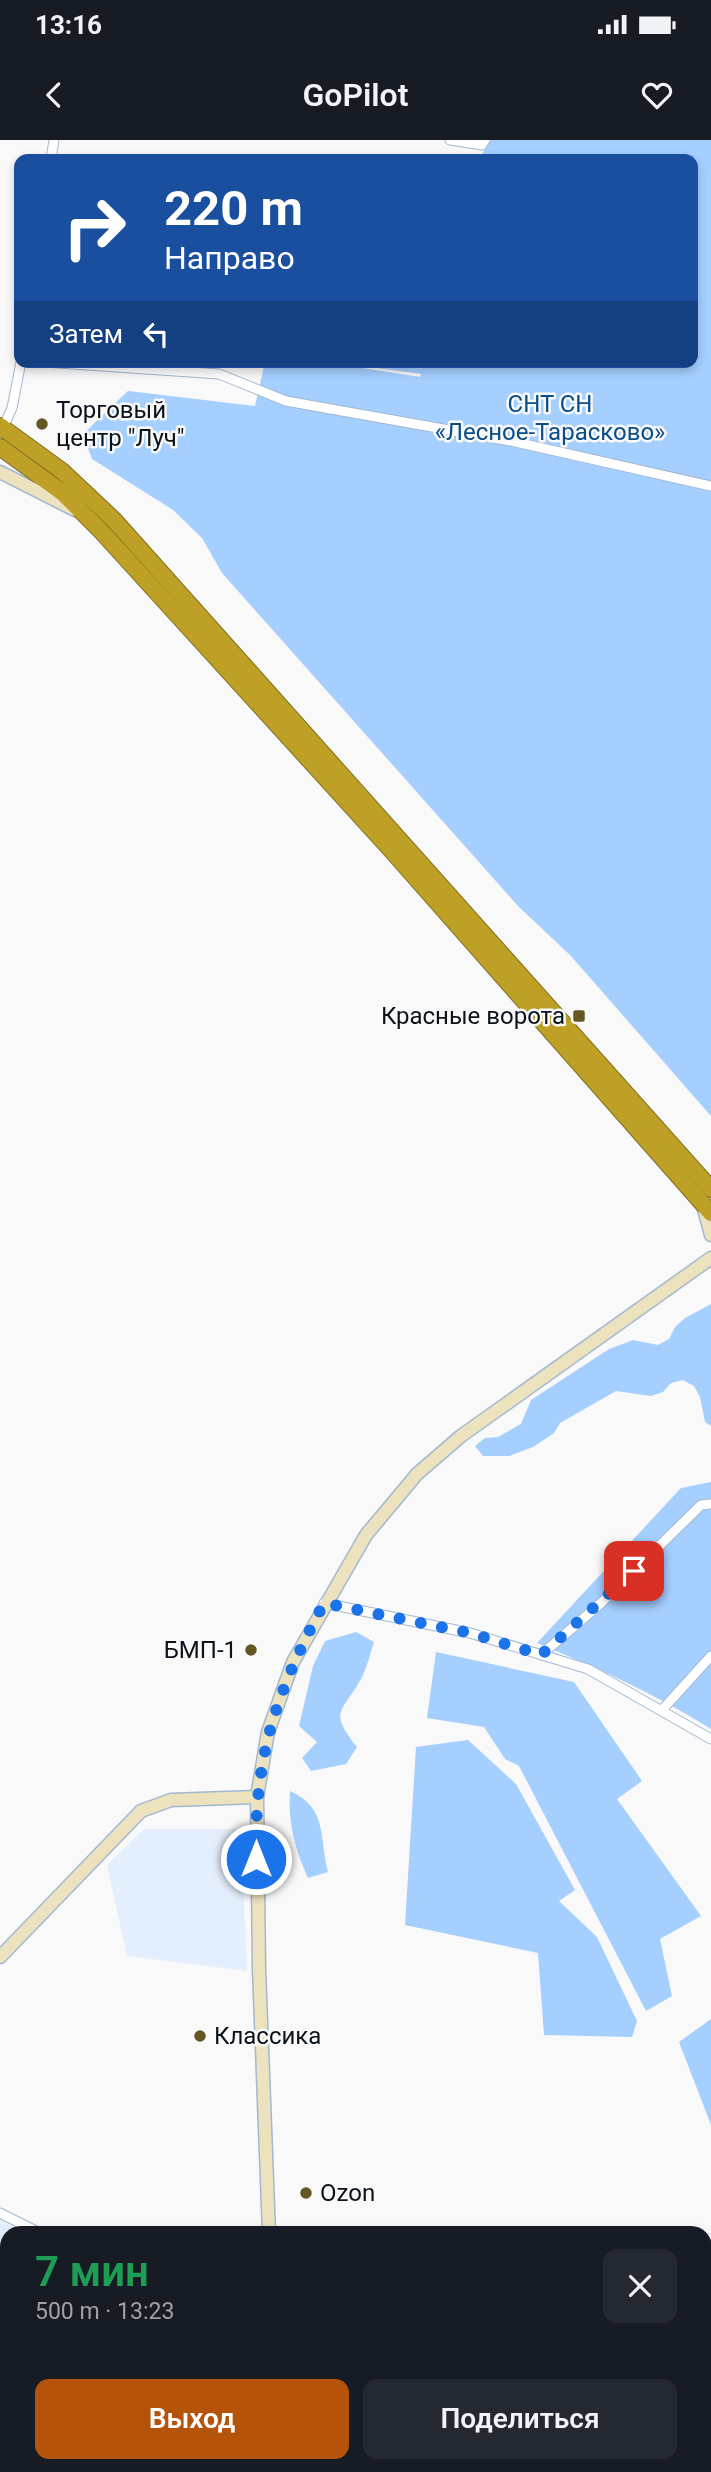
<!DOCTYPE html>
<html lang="ru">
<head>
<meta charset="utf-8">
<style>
	:root { --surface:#171b24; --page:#242831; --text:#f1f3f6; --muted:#9ea1a6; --accent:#b45309 }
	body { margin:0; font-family:Roboto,sans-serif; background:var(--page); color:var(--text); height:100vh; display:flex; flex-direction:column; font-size:26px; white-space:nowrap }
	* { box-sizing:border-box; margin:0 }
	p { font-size:23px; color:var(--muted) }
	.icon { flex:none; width:38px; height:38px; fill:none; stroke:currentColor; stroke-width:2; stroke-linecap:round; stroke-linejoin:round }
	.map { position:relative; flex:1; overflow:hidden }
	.sheet { position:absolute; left:0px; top:2086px; width:712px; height:247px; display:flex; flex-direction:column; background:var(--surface); border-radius:21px 21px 0 0; box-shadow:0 4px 10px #0003 }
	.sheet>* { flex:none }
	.banner { position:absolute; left:14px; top:14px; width:684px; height:214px; border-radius:14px; box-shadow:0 4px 10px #0003; background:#1a4fa0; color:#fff; overflow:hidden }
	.pin { position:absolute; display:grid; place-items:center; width:60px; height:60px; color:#fff; margin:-30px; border-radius:14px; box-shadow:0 4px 10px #0006 }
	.me { position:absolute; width:77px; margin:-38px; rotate:0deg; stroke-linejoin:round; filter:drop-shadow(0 0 5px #0008) }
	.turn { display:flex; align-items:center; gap:24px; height:147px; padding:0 35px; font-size:32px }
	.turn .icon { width:91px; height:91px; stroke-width:2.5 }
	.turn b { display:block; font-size:49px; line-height:60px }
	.then { display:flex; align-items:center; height:66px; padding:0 35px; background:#0003; gap:14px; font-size:26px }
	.round { display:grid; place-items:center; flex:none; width:74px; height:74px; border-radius:14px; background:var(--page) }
	.head { display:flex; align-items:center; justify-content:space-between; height:119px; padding:0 35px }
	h1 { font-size:42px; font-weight:600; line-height:52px; color:#1e9e55 }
	.action { display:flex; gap:14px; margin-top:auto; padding:14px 35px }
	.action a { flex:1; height:80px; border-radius:14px; background:var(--accent); color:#fff; font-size:28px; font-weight:600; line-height:80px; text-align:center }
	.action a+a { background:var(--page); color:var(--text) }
	.status { display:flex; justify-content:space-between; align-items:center; height:49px; padding:0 35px; background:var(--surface); direction:ltr }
	.status svg { height:19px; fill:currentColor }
	header { display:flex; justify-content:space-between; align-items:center; height:91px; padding:0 35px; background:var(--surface); font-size:32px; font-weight:600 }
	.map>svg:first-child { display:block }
	.built { fill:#e3effc }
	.green { fill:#a4cfff }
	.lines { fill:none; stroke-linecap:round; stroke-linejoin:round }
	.street-casing { stroke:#a2b8d1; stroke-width:11 }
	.secondary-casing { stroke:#a2b8d1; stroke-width:15 }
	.highway-casing { stroke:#7f6e22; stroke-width:18 }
	.street { stroke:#fff; stroke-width:9 }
	.secondary { stroke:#ece2be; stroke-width:12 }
	.highway { stroke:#bea026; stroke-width:16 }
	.route { stroke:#1a73e8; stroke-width:12; stroke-dasharray:0 21.6 }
	.poi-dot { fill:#655724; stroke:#f9f9f9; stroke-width:2.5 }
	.labels { text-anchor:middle; stroke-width:5; stroke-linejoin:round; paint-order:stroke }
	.park-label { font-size:24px; fill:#094d89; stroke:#f9f9f9 }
	.poi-label { font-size:24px; fill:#0a121b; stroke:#f9f9f9; text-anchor:start }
</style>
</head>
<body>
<div class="status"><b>13:16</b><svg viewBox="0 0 49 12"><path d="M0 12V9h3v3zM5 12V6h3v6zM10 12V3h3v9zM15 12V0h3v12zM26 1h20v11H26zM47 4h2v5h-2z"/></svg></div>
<header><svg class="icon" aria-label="back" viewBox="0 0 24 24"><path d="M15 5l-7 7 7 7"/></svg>GoPilot<svg class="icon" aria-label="heart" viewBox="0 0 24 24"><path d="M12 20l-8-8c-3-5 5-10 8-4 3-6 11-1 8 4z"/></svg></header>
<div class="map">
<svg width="711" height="2332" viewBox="0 0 711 2332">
	<rect width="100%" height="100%" fill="#f9f9f9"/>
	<g class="built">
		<polygon points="144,1689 241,1689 247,1831 127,1816 107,1725"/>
		<polygon points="0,2080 25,2093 7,2093 7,2326 68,2326 68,2331 0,2332"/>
	</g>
	<g class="green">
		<polygon points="491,0 711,0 711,976 571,816 519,767 222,433 202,398 173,370 92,319 83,294 128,251 255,266 265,222 324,222 420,237 421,234 332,222 693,222 693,19 479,19"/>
		<polygon points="711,1164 711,1286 705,1282 700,1257 694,1246 683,1240 671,1243 663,1252 651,1256 616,1251 560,1283 554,1293 533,1307 509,1316 483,1316 475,1306 485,1298 498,1297 521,1284 531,1260 609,1209 633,1200 658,1205 669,1199 675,1187 685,1178"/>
		<path d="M711,1342V1589C655,1554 598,1528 537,1503L681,1348Z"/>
		<path d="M356,1492L374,1502C370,1514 367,1528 361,1539C342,1573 328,1570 357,1607L346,1624L311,1631L302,1618L317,1602L299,1586L313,1526L325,1501Z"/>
		<polygon points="436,1512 574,1542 642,1641 617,1659 701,1776 660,1799 672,1856 646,1871 519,1626 505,1619 484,1587 427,1578"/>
		<polygon points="468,1600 516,1644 575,1750 559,1761 597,1797 637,1881 632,1897 544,1895 538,1813 405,1785 416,1607"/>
		<path d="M290,1651C328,1668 319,1697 328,1732L308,1738C295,1708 288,1684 290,1651Z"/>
		<polygon points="711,1879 711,1985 679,1902"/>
	</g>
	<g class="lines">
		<defs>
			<g id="street">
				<polyline points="450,0 482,5 485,0"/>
				<polyline points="51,19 54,0"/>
				<polyline points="44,222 219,234 286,261 511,301 711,346"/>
				<polyline points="3,288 12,268 21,222"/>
				<polyline points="324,1463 470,1493 588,1529 711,1599"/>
				<polyline points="541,1515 600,1464 701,1365 711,1364"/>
				<polyline points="662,1570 711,1516"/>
				<polyline points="0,2073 40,2093"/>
				<polyline points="221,2332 221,2326"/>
			</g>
			<g id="secondary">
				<polyline points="0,332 75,370"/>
				<polyline points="703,1065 711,1095"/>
				<polyline points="0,1817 141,1671 171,1660 257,1657"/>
				<polyline points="269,2093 259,1829 257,1657 268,1592 293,1522 366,1395 417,1334 461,1296 711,1118"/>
				<polyline points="274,2326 274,2332"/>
			</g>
			<g id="highway">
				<polyline points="0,286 62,331 114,380 711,1049"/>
				<polyline points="0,307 63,353 102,392 393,712 711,1073"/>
			</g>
		</defs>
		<use href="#street" class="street-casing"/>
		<use href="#secondary" class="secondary-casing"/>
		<use href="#highway" class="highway-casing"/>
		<use href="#street" class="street"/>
		<use href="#secondary" class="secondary"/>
		<use href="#highway" class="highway"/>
	</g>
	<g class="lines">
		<path class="route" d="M256,1719C254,1616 276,1553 324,1463L470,1493L541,1515L634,1431"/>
	</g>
	<g class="poi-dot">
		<circle cx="42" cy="284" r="7"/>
		<rect x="572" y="869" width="14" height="14" rx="3.5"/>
		<circle cx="251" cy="1510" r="7"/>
		<circle cx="200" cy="1896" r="7"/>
		<circle cx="306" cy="2053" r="7"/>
	</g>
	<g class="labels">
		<g class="park-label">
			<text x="550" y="272">СНТ СН<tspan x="550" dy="28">«Лесное-Тарасково»</tspan></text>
		</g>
		<g class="poi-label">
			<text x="56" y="278">Торговый<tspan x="56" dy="28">центр "Луч"</tspan></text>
			<text x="565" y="884" text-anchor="end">Красные ворота</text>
			<text x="237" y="1518" text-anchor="end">БМП-1</text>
			<text x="214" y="1904">Классика</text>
			<text x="320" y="2061">Ozon</text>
		</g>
	</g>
</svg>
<div class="pin" style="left:634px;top:1431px;background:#d93025"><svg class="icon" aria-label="arrive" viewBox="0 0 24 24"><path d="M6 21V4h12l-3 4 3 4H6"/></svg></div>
<svg class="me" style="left:256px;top:1719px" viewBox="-20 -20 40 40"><circle r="17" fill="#1a73e8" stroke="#fff" stroke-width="3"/><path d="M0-11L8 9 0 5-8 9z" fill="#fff"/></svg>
<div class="banner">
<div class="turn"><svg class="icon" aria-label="right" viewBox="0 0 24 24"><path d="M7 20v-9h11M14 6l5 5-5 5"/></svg><div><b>220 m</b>Направо</div></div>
<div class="then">Затем<svg class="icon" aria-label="left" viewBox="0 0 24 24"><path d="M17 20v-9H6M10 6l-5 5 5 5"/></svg></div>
</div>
<section class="sheet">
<div class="head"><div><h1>7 мин</h1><p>500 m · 13:23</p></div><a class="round"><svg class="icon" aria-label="close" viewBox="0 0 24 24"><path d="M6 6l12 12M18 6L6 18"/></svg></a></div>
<div class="action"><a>Выход</a><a>Поделиться</a></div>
</section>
</div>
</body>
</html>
